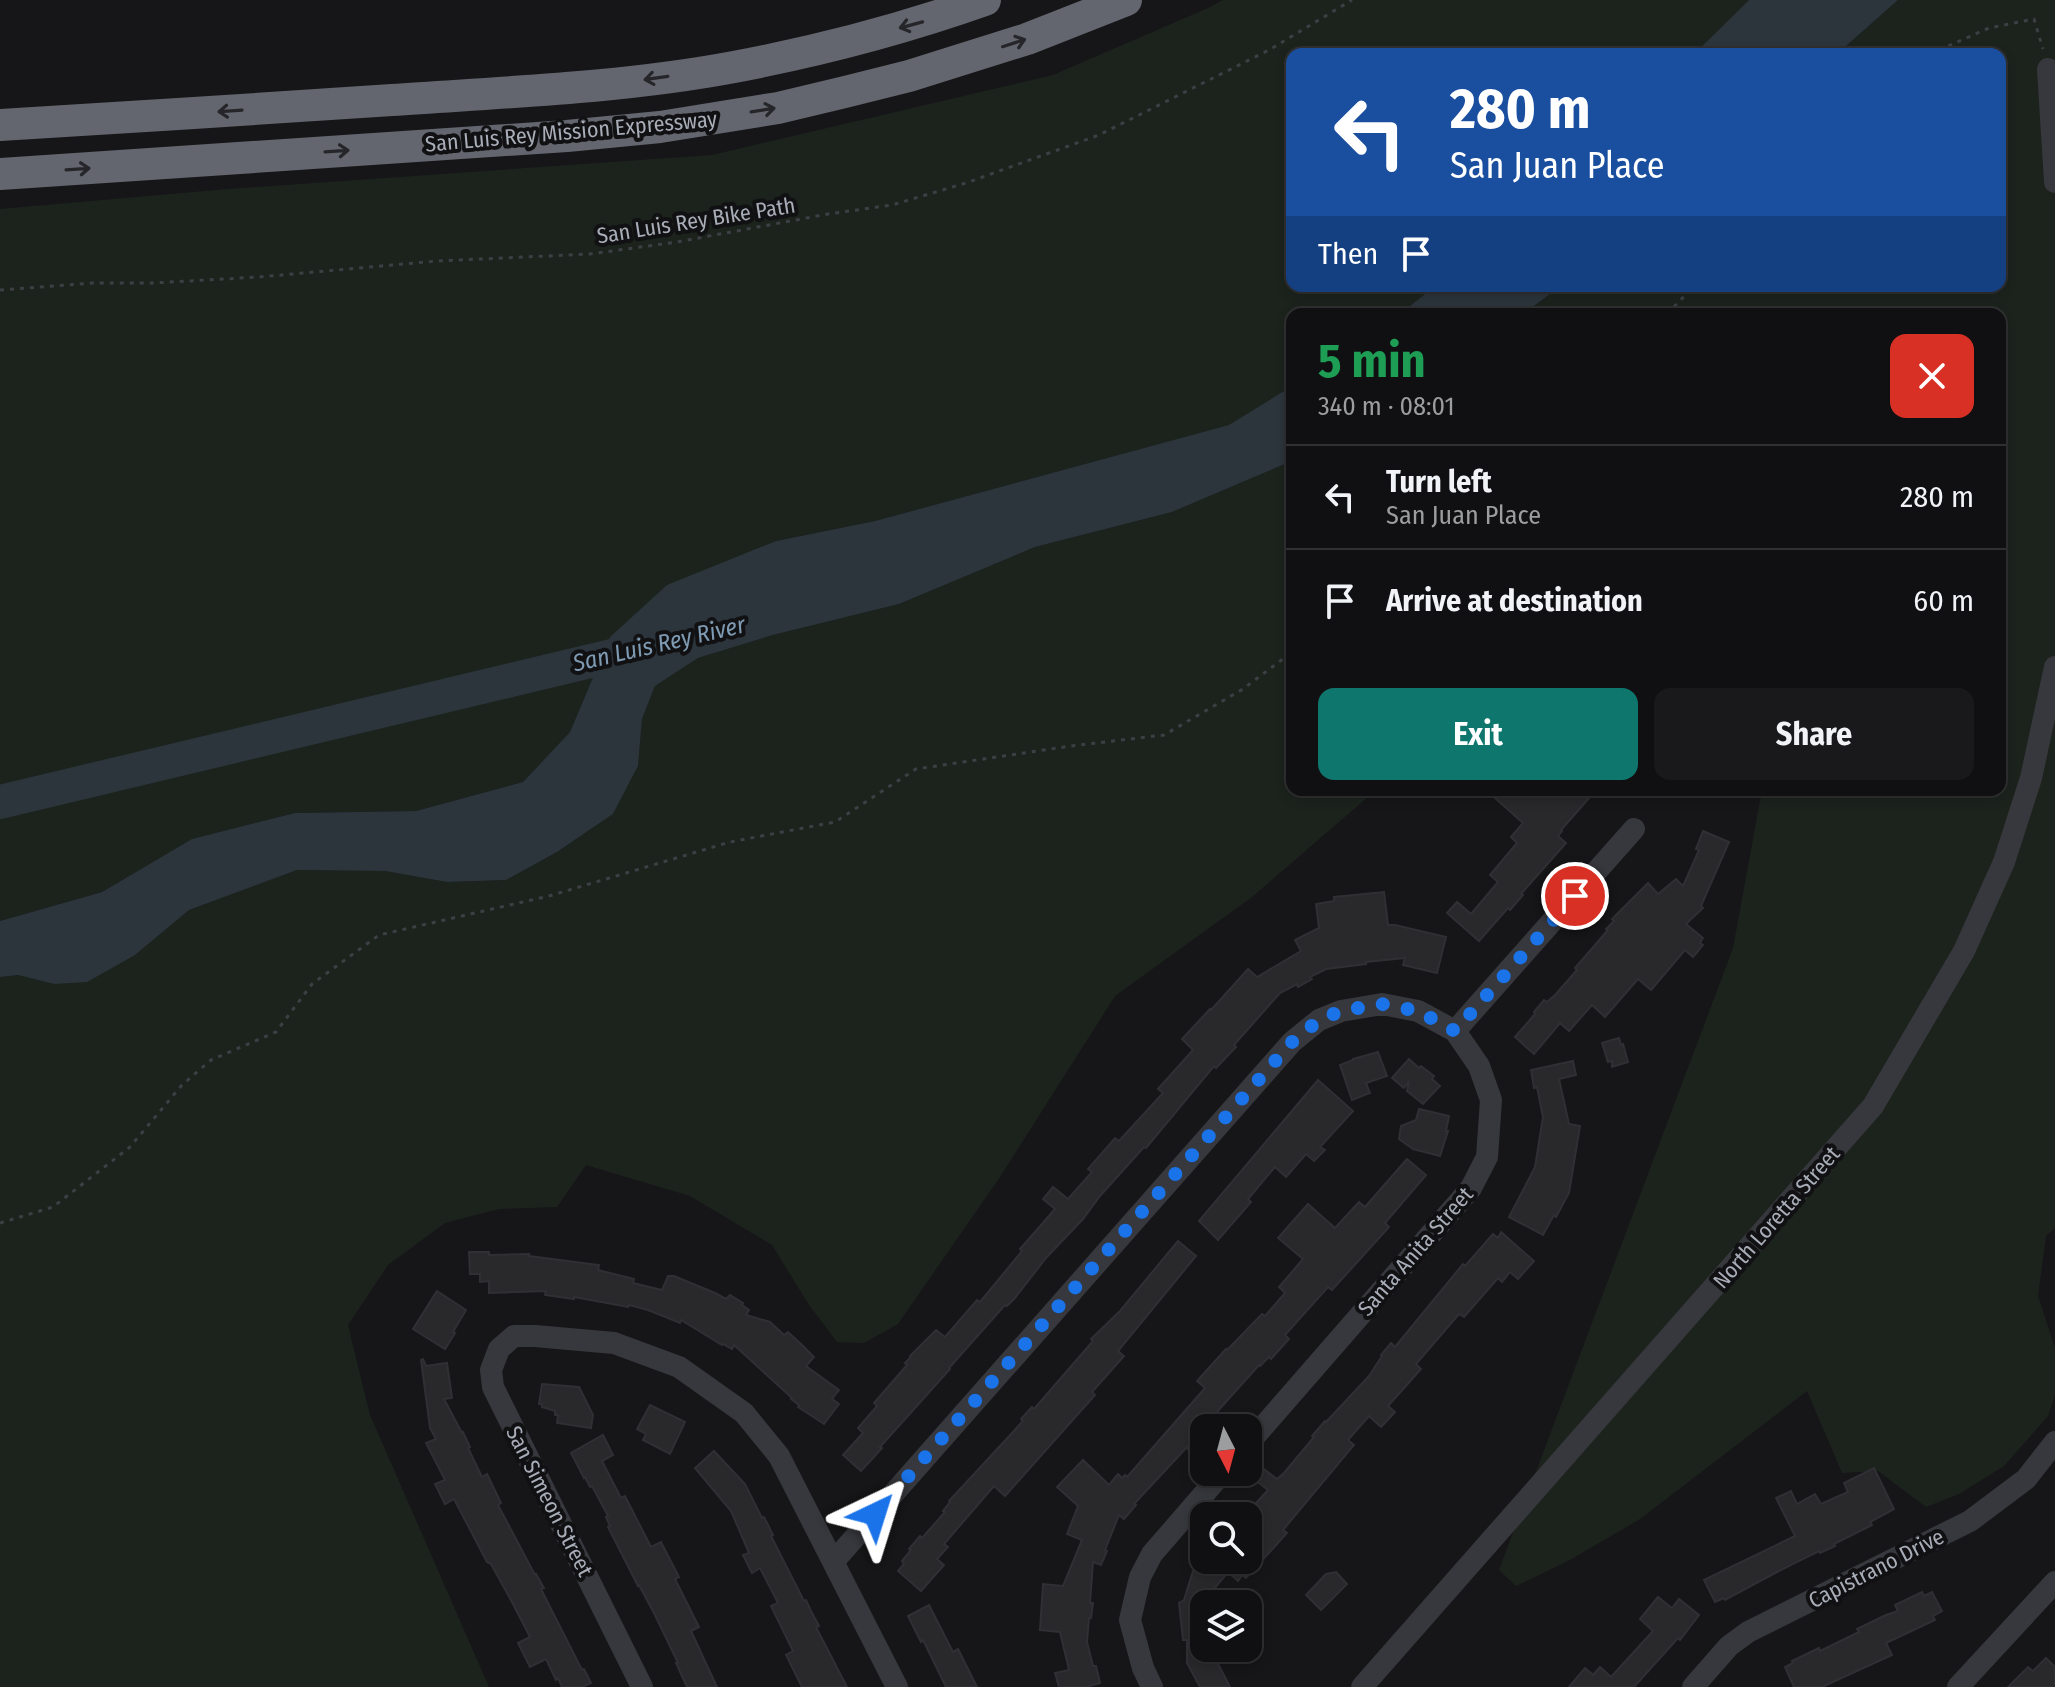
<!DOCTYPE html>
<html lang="en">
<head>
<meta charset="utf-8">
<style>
	:root { --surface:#101012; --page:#19191b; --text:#f1f3f6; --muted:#9c9d9f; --line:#303032; --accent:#0f766e }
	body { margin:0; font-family:"Fira Sans Condensed",sans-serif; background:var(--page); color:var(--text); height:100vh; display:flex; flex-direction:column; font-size:30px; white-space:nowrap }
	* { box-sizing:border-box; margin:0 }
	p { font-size:26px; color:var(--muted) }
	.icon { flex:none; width:44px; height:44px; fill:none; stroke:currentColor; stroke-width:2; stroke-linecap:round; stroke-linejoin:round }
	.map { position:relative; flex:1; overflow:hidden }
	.side { position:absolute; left:1286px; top:308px; width:720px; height:488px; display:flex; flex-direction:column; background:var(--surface); border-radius:16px; box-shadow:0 4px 12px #0003,0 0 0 2px var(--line) }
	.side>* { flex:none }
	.hud { position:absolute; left:1286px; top:48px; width:720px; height:244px; border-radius:16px; box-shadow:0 4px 12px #0003,0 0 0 2px var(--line); background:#1a4fa0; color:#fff; overflow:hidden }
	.needle { width:52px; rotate:174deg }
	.fabs { position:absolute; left:1190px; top:1414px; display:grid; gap:16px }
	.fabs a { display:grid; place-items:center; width:72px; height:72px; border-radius:16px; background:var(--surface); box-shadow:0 4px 12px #0003,0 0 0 2px var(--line); font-size:40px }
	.pin { position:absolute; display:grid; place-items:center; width:68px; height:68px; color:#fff; margin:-34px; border:4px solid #fff; border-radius:50%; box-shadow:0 2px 8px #0007 }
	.me { position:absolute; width:88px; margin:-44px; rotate:41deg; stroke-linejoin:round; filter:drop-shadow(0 0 6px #0008) }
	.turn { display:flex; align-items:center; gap:28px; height:168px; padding:0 32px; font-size:36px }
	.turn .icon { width:104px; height:104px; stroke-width:2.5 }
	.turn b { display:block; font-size:56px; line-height:68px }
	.then { display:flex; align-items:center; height:76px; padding:0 32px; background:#0003; gap:16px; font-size:30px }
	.round { display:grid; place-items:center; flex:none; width:84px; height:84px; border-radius:16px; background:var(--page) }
	.summary { display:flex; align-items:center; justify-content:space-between; height:136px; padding:0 32px }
	h1 { font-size:48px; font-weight:700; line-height:60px; color:#1e9e55 }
	.action { display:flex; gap:16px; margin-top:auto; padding:16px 32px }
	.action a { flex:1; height:92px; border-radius:16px; background:var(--accent); color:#fff; font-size:32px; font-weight:700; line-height:92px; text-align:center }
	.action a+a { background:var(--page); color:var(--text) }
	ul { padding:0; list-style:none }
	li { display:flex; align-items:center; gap:24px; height:104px; padding:0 32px; border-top:2px solid var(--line) }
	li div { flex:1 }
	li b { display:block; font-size:30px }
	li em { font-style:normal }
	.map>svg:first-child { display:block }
	.green { fill:#1c231d }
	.water { fill:#2c353c }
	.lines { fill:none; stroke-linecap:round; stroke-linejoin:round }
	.river { stroke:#2c353c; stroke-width:34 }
	.building { fill:#29292c; stroke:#303034; stroke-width:2 }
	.path { stroke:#3d3f44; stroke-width:3; stroke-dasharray:4 6; stroke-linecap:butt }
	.minor { stroke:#37383d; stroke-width:22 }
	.highway { stroke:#63666e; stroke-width:32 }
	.oneway { stroke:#26262a }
	.route { stroke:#1a73e8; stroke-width:14; stroke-dasharray:0 25.2 }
	.labels { text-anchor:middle; stroke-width:8; stroke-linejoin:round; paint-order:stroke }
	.street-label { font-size:22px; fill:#a8adb8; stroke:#111113 }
	.water-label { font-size:24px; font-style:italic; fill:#7f9bb3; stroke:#111113 }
</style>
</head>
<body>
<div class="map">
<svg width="2055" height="1687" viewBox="0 0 2055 1687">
	<rect width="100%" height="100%" fill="#161618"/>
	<g class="green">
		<polygon points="1223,0 1749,0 1694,54 1292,54 1292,286 1435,286 1400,314 1292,314 1292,386 1230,425 875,521 776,541 610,637 570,732 523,782 416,811 295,813 193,839 102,892 0,921 0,209 228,189 712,155 1053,75 1208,8"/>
		<polygon points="1898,0 2055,0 2055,1228 2046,1236 2038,1296 2055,1348 2055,1395 2048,1416 2004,1466 1959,1494 1926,1507 1878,1471 1842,1473 1807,1391 1640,1519 1570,1560 1516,1586 1499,1570 1733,948 1762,790 2000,790 2000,314 1523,314 1561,286 2000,286 2000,54 1837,54"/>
		<polygon points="1292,461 1292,790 1376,790 1252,897 1115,996 1000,1177 898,1324 864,1343 837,1342 809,1305 772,1245 690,1196 586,1165 557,1207 499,1209 445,1223 388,1265 348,1325 370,1415 489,1687 0,1687 0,977 18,975 54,984 135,955 189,910 297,870 385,871 447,882 506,880 557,852 613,814 638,766 642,719 655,686 698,658 773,635 899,604 1035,547 1172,512"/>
	</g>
	<g class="water">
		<polygon points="1749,0 1898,0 1837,54 1694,54"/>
		<polygon points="1435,286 1561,286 1523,314 1400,314"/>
		<polygon points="1292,386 1292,461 1172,512 1035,547 899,604 773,635 698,658 655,686 642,719 638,766 613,814 557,852 506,880 447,882 385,871 297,870 189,910 135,955 87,982 54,984 18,975 0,977 0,921 102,892 192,839 295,813 416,811 523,782 570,732 610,637 667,585 776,541 875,521 1229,425"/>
	</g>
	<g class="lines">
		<polyline class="river" points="0,802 645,648"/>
	</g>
	<g class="building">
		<polygon points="1486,790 1582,790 1590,797 1561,830 1562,831 1558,836 1566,843 1521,894 1523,895 1510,910 1508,908 1479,941 1447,913 1457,902 1471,914 1498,882 1490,875 1517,843 1511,837 1523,823"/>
		<polygon points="1703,831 1729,842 1701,906 1703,908 1686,924 1703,938 1700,943 1703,945 1693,957 1685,950 1651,990 1638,979 1605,1017 1592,1005 1569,1031 1560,1023 1534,1054 1515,1037 1535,1014 1534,1012 1544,1000 1547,1002 1555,995 1577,970 1575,968 1608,930 1606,929 1614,921 1612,919 1648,883 1658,894 1676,879 1683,886 1699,850 1696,849"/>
		<polygon points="1384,892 1388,925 1395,925 1446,937 1437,973 1403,965 1405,958 1366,962 1366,964 1326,969 1310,977 1312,979 1298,987 1297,984 1280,993 1234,1045 1236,1047 1216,1068 1214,1066 1146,1148 1144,1147 1100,1196 1083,1219 1046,1258 1015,1298 1007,1306 1005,1305 949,1368 950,1369 880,1447 882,1448 861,1471 843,1455 863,1433 858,1428 877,1406 874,1403 907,1365 905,1363 911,1357 910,1356 936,1330 945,1337 977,1300 980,1302 1022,1251 1020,1249 1055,1209 1043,1199 1053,1187 1068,1199 1092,1172 1088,1169 1115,1138 1119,1141 1163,1093 1158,1089 1193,1050 1182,1039 1210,1009 1211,1010 1248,969 1257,977 1301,951 1295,940 1319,928 1316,904 1334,901 1334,897"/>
		<polygon points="1619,1038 1621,1045 1623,1044 1628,1062 1612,1067 1612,1061 1608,1062 1602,1043"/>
		<polygon points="1378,1052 1387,1076 1366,1083 1370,1093 1352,1100 1340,1065 1353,1060 1353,1059"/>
		<polygon points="1409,1059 1419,1068 1421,1066 1434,1076 1432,1079 1440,1086 1423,1104 1407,1091 1409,1081 1404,1088 1392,1078"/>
		<polygon points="1573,1061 1576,1075 1559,1079 1569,1124 1580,1126 1569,1193 1556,1217 1554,1215 1543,1235 1509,1217 1535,1167 1543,1117 1537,1087 1534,1088 1531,1070"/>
		<polygon points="1318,1080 1353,1111 1320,1147 1325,1150 1314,1161 1306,1154 1286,1177 1275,1167 1248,1199 1251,1202 1218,1240 1199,1221"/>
		<polygon points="1419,1109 1449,1116 1446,1131 1448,1131 1440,1156 1413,1149 1399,1139 1401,1126 1416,1120"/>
		<polygon points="1407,1159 1426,1175 1385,1223 1389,1227 1332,1290 1328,1287 1285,1335 1289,1339 1271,1359 1269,1357 1260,1366 1259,1365 1199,1432 1201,1434 1188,1449 1187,1447 1134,1504 1136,1505 1124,1519 1119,1515 1105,1550 1107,1551 1101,1565 1093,1562 1090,1603 1093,1603 1091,1618 1089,1618 1087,1642 1093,1666 1096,1666 1100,1683 1086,1687 1059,1687 1055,1673 1069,1670 1060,1632 1040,1630 1043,1584 1063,1586 1082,1540 1067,1534 1078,1506 1057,1487 1083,1460 1109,1485 1118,1474 1122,1478 1125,1475 1127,1477 1205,1388 1197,1381 1226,1349 1227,1350 1262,1314 1265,1316 1285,1293 1279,1287 1303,1259 1278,1238 1308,1204 1335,1228 1359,1202 1365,1207"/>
		<polygon points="1501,1232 1534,1261 1518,1279 1510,1272 1502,1282 1498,1278 1464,1317 1459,1314 1416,1364 1421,1369 1388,1406 1395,1412 1381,1427 1369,1416 1348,1440 1354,1445 1283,1530 1287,1533 1246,1578 1242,1575 1238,1581 1228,1572 1204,1601 1204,1604 1223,1604 1204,1604 1204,1648 1210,1648 1230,1687 1200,1687 1187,1663 1187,1640 1183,1640 1179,1603 1184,1600 1193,1571 1203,1560 1248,1560 1248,1512 1268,1490 1245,1472 1248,1472 1248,1468 1253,1461 1277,1479 1284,1473 1314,1437 1312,1436 1325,1421 1326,1422 1369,1376 1382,1356 1381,1355 1391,1343 1395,1347 1463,1264 1465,1266 1493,1234 1498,1238"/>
		<polygon points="1178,1241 1196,1256 1118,1351 1124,1356 1092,1392 1095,1395 1005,1496 994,1486 944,1544 948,1547 937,1559 944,1565 921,1591 898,1571 904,1564 902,1561 911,1550 909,1549 920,1536 922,1538 945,1512 943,1511 950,1502 949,1501 1023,1421 1021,1419 1032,1407 1034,1409 1093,1341 1091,1339 1120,1311"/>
		<polygon points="469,1252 489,1252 489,1255 529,1254 529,1256 599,1265 598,1270 634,1279 633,1283 662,1290 668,1276 674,1276 715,1293 726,1299 730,1295 743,1303 742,1305 749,1310 746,1315 770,1322 784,1335 788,1332 802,1345 814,1357 806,1366 839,1390 832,1399 839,1404 824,1424 798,1407 799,1405 791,1399 792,1398 734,1345 732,1349 723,1344 722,1345 681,1320 680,1323 648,1310 629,1305 628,1307 574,1297 574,1299 545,1295 546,1291 489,1293 489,1281 480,1282 480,1274 470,1274"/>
		<polygon points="437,1291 466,1310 453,1332 455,1333 445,1349 413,1329"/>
		<polygon points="423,1359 426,1366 447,1363 452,1398 444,1399 462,1433 463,1432 470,1447 468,1448 482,1477 487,1474 501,1503 498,1505 535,1575 536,1574 544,1588 541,1589 582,1670 584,1669 591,1683 582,1687 562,1687 558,1678 556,1680 546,1659 530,1667 518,1643 530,1637 513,1604 491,1564 487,1562 454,1499 445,1504 435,1484 445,1480 426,1443 436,1439 430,1428 421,1360"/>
		<polygon points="542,1384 579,1387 593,1415 591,1428 557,1423 558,1415 555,1415 555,1411 542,1407 542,1404 539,1404"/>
		<polygon points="650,1405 685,1422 670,1454 643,1440 646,1434 637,1429"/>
		<polygon points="603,1435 613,1455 602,1461 621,1498 625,1496 651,1547 661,1542 679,1577 675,1579 699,1627 691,1631 717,1687 687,1687 676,1663 678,1663 655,1615 639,1585 638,1586 608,1527 610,1526 606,1517 608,1516 592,1486 590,1487 585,1477 584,1478 571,1453"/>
		<polygon points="714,1451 745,1484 762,1518 764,1517 773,1535 771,1536 804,1601 806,1600 811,1611 819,1626 816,1627 847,1687 802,1687 786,1655 793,1651 771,1606 778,1603 760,1568 752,1573 743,1555 749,1553 731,1511 695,1468"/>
		<polygon points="1874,1468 1894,1509 1870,1522 1872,1525 1834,1544 1835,1546 1820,1553 1819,1551 1777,1572 1725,1600 1724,1598 1715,1602 1704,1580 1795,1536 1776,1498 1791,1491 1797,1504 1815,1494 1821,1504 1848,1492 1844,1483"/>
		<polygon points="1336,1572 1347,1584 1321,1610 1306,1595 1326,1574"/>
		<polygon points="1922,1592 1924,1596 1932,1592 1942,1611 1933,1616 1935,1620 1886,1643 1892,1655 1822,1687 1794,1687 1785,1667 1793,1663 1792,1661 1819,1648 1820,1651 1859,1632 1857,1629 1886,1615 1898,1611 1895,1605"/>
		<polygon points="1658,1597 1672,1608 1679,1599 1699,1615 1680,1640 1678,1638 1634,1687 1569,1687 1585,1668 1593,1675 1600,1667 1611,1677 1653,1631 1640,1619"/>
		<polygon points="929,1605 953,1652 958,1649 977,1687 946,1687 923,1640 921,1642 908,1616"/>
		<polygon points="2046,1658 2055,1667 2055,1687 2008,1687 2028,1667 2033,1671"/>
	</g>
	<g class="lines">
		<g class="path">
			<polyline points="1930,54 1989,28 2034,19 2043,49"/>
			<polyline points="0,290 93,283 153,283 259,277 437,261 590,254 677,242 828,214 892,205 966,183 1099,135 1269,50 1352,0"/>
			<polyline points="1667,314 1694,286"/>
			<polyline points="0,1223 53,1207 130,1147 182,1085 211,1060 276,1032 312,984 379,935 549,896 730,842 835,822 916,769 1071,746 1164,735 1243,689 1292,652"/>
		</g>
		<g class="minor">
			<polyline points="2048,69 2055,182"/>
			<polyline points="1455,1031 1634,829"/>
			<polyline points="834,1561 1292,1042 1319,1020 1341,1011 1382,1004 1418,1011 1455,1031 1479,1066 1491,1100 1487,1157 1471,1188 1248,1444"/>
			<polyline points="642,1687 493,1387 491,1370 499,1349 514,1336 535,1336 614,1343 679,1367 744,1413 779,1456 897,1687"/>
			<polyline points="1152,1687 1143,1668 1130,1620 1140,1577 1152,1554 1223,1472"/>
			<polyline points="1362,1687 1873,1106 1964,951 2004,862 2031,778 2055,667"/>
			<polyline points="1693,1687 1729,1646 1748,1632 1970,1521 2026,1479 2055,1442"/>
			<polyline points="1958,1687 2055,1582"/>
		</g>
		<g class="highway">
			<path d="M0,125C131,117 261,109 392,100C506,92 622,88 734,67C819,51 903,29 985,0"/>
			<polyline points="0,174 567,136 660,127 778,108 845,92 909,76 1027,39 1126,0"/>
		</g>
	</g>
	<defs><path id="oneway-shaft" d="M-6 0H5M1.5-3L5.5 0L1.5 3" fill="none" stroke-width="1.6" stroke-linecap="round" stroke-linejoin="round" transform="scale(2)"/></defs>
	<g class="oneway">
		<use href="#oneway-shaft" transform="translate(911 25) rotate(165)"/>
		<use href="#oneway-shaft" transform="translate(1014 43) rotate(-18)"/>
		<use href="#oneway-shaft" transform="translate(656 78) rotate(172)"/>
		<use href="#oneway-shaft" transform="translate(763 110) rotate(-9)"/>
		<use href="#oneway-shaft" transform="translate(230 111) rotate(176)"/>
		<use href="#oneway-shaft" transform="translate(337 151) rotate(-4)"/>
		<use href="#oneway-shaft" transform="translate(78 169) rotate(-4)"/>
	</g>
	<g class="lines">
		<polyline class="route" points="875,1514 1292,1042 1319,1020 1341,1011 1382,1004 1418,1011 1455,1031 1575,896"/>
	</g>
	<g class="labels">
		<g class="street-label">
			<text transform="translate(571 131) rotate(-5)" y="8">San Luis Rey Mission Expressway</text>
			<text transform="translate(696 220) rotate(-9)" y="8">San Luis Rey Bike Path</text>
			<text transform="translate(1776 1217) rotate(-49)" y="8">North Loretta Street</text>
			<text transform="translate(1415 1251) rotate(-49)" y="8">Santa Anita Street</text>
			<text transform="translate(550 1501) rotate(63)" y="8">San Simeon Street</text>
			<text transform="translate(1876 1568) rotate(-27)" y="8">Capistrano Drive</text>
		</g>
		<g class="water-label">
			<text transform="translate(659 644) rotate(-13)" y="8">San Luis Rey River</text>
		</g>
	</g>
</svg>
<div class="fabs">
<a><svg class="needle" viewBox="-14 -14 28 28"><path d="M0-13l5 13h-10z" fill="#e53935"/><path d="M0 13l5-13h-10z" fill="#9c9d9f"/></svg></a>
<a><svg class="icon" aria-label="search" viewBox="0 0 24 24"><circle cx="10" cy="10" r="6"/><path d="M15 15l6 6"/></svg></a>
<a><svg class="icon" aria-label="layers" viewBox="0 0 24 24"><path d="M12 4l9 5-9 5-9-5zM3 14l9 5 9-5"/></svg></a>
</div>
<div class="pin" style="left:1575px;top:896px;background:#d93025"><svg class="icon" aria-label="arrive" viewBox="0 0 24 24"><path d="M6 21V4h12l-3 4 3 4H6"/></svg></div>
<svg class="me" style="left:875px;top:1514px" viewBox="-20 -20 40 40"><path d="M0-17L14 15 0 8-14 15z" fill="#1a73e8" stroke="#fff" stroke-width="4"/></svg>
<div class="hud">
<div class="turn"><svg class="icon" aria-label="left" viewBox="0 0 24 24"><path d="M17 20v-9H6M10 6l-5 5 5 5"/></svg><div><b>280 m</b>San Juan Place</div></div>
<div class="then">Then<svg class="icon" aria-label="arrive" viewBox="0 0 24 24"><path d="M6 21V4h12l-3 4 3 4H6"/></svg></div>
</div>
<section class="side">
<div class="summary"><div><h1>5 min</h1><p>340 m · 08:01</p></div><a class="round" style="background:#d93025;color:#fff"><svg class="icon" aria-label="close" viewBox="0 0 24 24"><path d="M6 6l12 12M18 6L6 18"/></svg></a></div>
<ul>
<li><svg class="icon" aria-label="left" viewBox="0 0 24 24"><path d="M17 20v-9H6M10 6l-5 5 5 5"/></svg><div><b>Turn left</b><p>San Juan Place</p></div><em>280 m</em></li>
<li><svg class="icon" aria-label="arrive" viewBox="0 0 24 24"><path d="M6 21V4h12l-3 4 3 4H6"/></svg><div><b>Arrive at destination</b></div><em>60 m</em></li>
</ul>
<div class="action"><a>Exit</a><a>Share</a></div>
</section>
</div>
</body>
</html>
